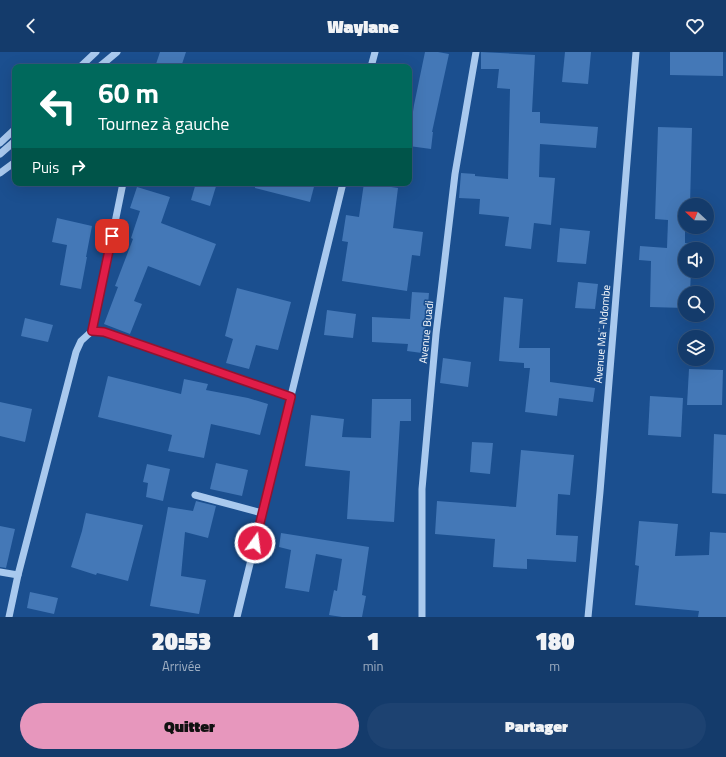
<!DOCTYPE html>
<html lang="fr">
<head>
<meta charset="utf-8">
<style>
	:root { --surface:#143b6b; --page:#1d4271; --text:#f1f3f6; --muted:#9dadc1; --line:#33557e; --accent:#e797bd }
	body { margin:0; font-family:"Titillium Web",sans-serif; background:var(--page); color:var(--text); height:100vh; display:flex; flex-direction:column; font-size:15px; white-space:nowrap }
	* { box-sizing:border-box; margin:0 }
	p { font-size:13px; color:var(--muted) }
	.icon { flex:none; width:22px; height:22px; fill:none; stroke:currentColor; stroke-width:2; stroke-linecap:round; stroke-linejoin:round }
	.map { position:relative; height:565px; overflow:hidden }
	.sheet { display:flex; flex-direction:column; background:var(--surface); flex:1 }
	.sheet>* { flex:none }
	.hud { position:absolute; left:12px; top:12px; width:400px; height:122px; border-radius:8px; box-shadow:0 4px 16px #0002,0 0 0 1px var(--line); background:#00695c; color:#fff; overflow:hidden }
	.needle { width:26px; rotate:292deg }
	.tools { position:absolute; left:678px; top:146px; display:grid; gap:8px }
	.tools a { display:grid; place-items:center; width:36px; height:36px; border-radius:50%; background:var(--surface); box-shadow:0 4px 16px #0002,0 0 0 1px var(--line); font-size:20px }
	.pin { position:absolute; display:grid; place-items:center; width:34px; height:34px; color:#fff; margin:-17px; border-radius:8px; box-shadow:0 2px 6px #0006 }
	.me { position:absolute; width:44px; margin:-22px; rotate:14deg; stroke-linejoin:round; filter:drop-shadow(0 0 3px #0008) }
	.turn { display:flex; align-items:center; gap:14px; height:84px; padding:0 20px; font-size:18px }
	.turn .icon { width:52px; height:52px; stroke-width:2.5 }
	.turn b { display:block; font-size:28px; line-height:34px }
	.then { display:flex; align-items:center; height:38px; padding:0 20px; background:#0003; gap:8px; font-size:15px }
	.eta { display:flex; justify-content:space-evenly; align-items:center; height:68px; text-align:center }
	.eta b { font-size:24px; font-weight:800; line-height:28px }
	.action { display:flex; gap:8px; margin-top:auto; padding:8px 20px }
	.action a { flex:1; height:46px; border-radius:24px; background:var(--accent); color:#111; font-size:16px; font-weight:800; line-height:46px; text-align:center }
	.action a+a { background:var(--page); color:var(--text) }
	header { display:flex; justify-content:space-between; align-items:center; height:52px; padding:0 20px; background:var(--surface); font-size:18px; font-weight:800 }
	.map>svg:first-child { display:block }
	.building { fill:#4478b7 }
	.lines { fill:none; stroke-linecap:round; stroke-linejoin:round }
	.minor { stroke:#a9c9ee; stroke-width:7 }
	.route-casing { stroke:#92132f; stroke-width:10 }
	.route { stroke:#e11d48; stroke-width:7 }
	.labels { text-anchor:middle; stroke-width:3.5; stroke-linejoin:round; paint-order:stroke }
	.street-label { font-size:11px; fill:#fff; stroke:#1b4f8f }
</style>
</head>
<body>
<header><svg class="icon" aria-label="back" viewBox="0 0 24 24"><path d="M15 5l-7 7 7 7"/></svg>Waylane<svg class="icon" aria-label="heart" viewBox="0 0 24 24"><path d="M12 20l-8-8c-3-5 5-10 8-4 3-6 11-1 8 4z"/></svg></header>
<div class="map">
<svg width="726" height="565" viewBox="0 0 726 565">
	<rect width="100%" height="100%" fill="#1b4f8f"/>
	<g class="building">
		<polygon points="160,0 186,0 181,15 155,15"/>
		<polygon points="425,0 438,0 449,2 432,80 433,80 431,97 409,94 409,87 414,53"/>
		<polygon points="481,0 535,3 532,60 540,60 540,71 598,75 596,96 540,92 539,125 555,126 551,173 534,171 531,197 505,194 509,165 479,162 480,147 459,146 461,121 475,122 475,124 508,127 510,37 497,36 499,17 481,17"/>
		<polygon points="565,0 591,0 588,32 562,30"/>
		<polygon points="670,0 723,0 723,24 670,23"/>
		<polygon points="658,75 692,76 690,153 685,153 685,191 692,192 692,197 685,197 685,219 691,219 690,241 685,241 685,256 650,255 651,209 639,208 640,194 667,196 668,168 655,167"/>
		<polygon points="196,131 217,131 210,154 191,148"/>
		<polygon points="255,131 315,131 310,150 255,136"/>
		<polygon points="364,131 398,136 393,176 423,180 420,204 412,203 407,239 342,229 348,190 342,189 346,163 359,165"/>
		<polygon points="137,135 170,145 161,171 216,192 200,234 148,214 134,249 142,252 130,282 104,272 118,235 115,234 133,187 131,186 140,159 130,156"/>
		<polygon points="57,166 92,174 86,205 87,205 81,237 60,233 67,193 52,190"/>
		<polygon points="560,176 590,179 586,212 557,210"/>
		<polygon points="578,230 598,232 595,257 575,256"/>
		<polygon points="237,236 291,250 278,298 256,293 249,317 226,311 233,287 225,284"/>
		<polygon points="412,240 429,241 427,265 422,301 407,299 408,292 372,290 372,265 410,267"/>
		<polygon points="504,245 523,247 519,296 550,296 550,330 595,336 593,350 559,346 557,364 525,360 530,316 524,316 524,311 499,309"/>
		<polygon points="327,258 356,262 353,286 324,283"/>
		<polygon points="25,266 53,273 48,290 21,284"/>
		<polygon points="443,306 471,310 468,335 440,331"/>
		<polygon points="689,317 723,318 722,353 687,353"/>
		<polygon points="108,324 181,342 184,327 208,332 206,338 248,346 268,352 260,383 211,372 204,406 168,399 172,383 98,365"/>
		<polygon points="650,344 683,346 681,385 648,383"/>
		<polygon points="372,347 411,347 411,369 400,369 394,470 347,467 350,419 305,414 311,363 344,367 342,385 371,386"/>
		<polygon points="0,350 32,357 25,390 0,384"/>
		<polygon points="714,382 726,383 726,442 712,441"/>
		<polygon points="472,390 493,391 490,422 470,420"/>
		<polygon points="521,398 574,403 570,443 558,442 556,483 578,484 576,510 527,507 527,517 493,515 495,487 435,482 437,449 516,455"/>
		<polygon points="216,411 248,418 242,444 210,437"/>
		<polygon points="147,412 170,417 163,449 146,445 148,431 143,430"/>
		<polygon points="196,449 216,454 208,486 185,480 181,524 206,528 199,562 150,554 168,455 193,459"/>
		<polygon points="86,461 143,473 128,529 97,521 96,523 71,515 82,479"/>
		<polygon points="639,469 678,472 675,504 709,503 710,480 726,481 726,565 698,565 699,559 635,553 639,514 635,513"/>
		<polygon points="0,474 15,477 6,516 0,515"/>
		<polygon points="281,481 369,495 362,543 366,544 362,565 342,565 329,563 334,538 337,539 342,507 316,502 309,540 285,536 291,498 279,495"/>
		<polygon points="30,540 58,546 54,562 27,556"/>
	</g>
	<g class="lines">
		<g class="minor">
			<polyline points="80,15 96,0"/>
			<polyline points="99,15 117,0"/>
			<polyline points="371,15 375,0"/>
			<polyline points="0,91 15,77"/>
			<polyline points="0,102 15,89"/>
			<polyline points="0,121 15,110"/>
			<polyline points="92,279 107,210 123,131"/>
			<polyline points="195,443 262,461"/>
			<polyline points="0,520 18,523"/>
			<polyline points="9,565 18,523 76,300 81,289 92,279 104,280 291,345"/>
			<polyline points="237,565 343,131"/>
			<polyline points="422,565 422,437 436,282 455,122 476,0"/>
			<polyline points="588,565 600,440 636,0"/>
		</g>
	</g>
	<g class="lines">
		<defs>
			<polyline id="route" points="112,184 92,279 104,280 291,345 255,491"/>
		</defs>
		<use href="#route" class="route-casing"/>
		<use href="#route" class="route"/>
	</g>
	<g class="labels">
		<g class="street-label">
			<text transform="translate(426 280) rotate(-84)" y="4">Avenue Buadi</text>
			<text transform="translate(602 282) rotate(-85)" y="4">Avenue Ma¨-Ndombe</text>
		</g>
	</g>
</svg>
<div class="tools">
<a><svg class="needle" viewBox="-14 -14 28 28"><path d="M0-13l5 13h-10z" fill="#e53935"/><path d="M0 13l5-13h-10z" fill="#9dadc1"/></svg></a>
<a><svg class="icon" aria-label="sound" viewBox="0 0 24 24"><path d="M4 9h4l5-4v14l-5-4H4zM17 9q2 3 0 6"/></svg></a>
<a><svg class="icon" aria-label="search" viewBox="0 0 24 24"><circle cx="10" cy="10" r="6"/><path d="M15 15l6 6"/></svg></a>
<a><svg class="icon" aria-label="layers" viewBox="0 0 24 24"><path d="M12 4l9 5-9 5-9-5zM3 14l9 5 9-5"/></svg></a>
</div>
<div class="pin" style="left:112px;top:184px;background:#d93025"><svg class="icon" aria-label="arrive" viewBox="0 0 24 24"><path d="M6 21V4h12l-3 4 3 4H6"/></svg></div>
<svg class="me" style="left:255px;top:491px" viewBox="-20 -20 40 40"><circle r="17" fill="#e11d48" stroke="#fff" stroke-width="3"/><path d="M0-11L8 9 0 5-8 9z" fill="#fff"/></svg>
<div class="hud">
<div class="turn"><svg class="icon" aria-label="left" viewBox="0 0 24 24"><path d="M17 20v-9H6M10 6l-5 5 5 5"/></svg><div><b>60 m</b>Tournez à gauche</div></div>
<div class="then">Puis<svg class="icon" aria-label="right" viewBox="0 0 24 24"><path d="M7 20v-9h11M14 6l5 5-5 5"/></svg></div>
</div>
</div>
<section class="sheet">
<div class="eta">
<div><b>20:53</b><p>Arrivée</p></div>
<div><b>1</b><p>min</p></div>
<div><b>180</b><p>m</p></div>
</div>
<div class="action"><a>Quitter</a><a>Partager</a></div>
</section>
</body>
</html>
